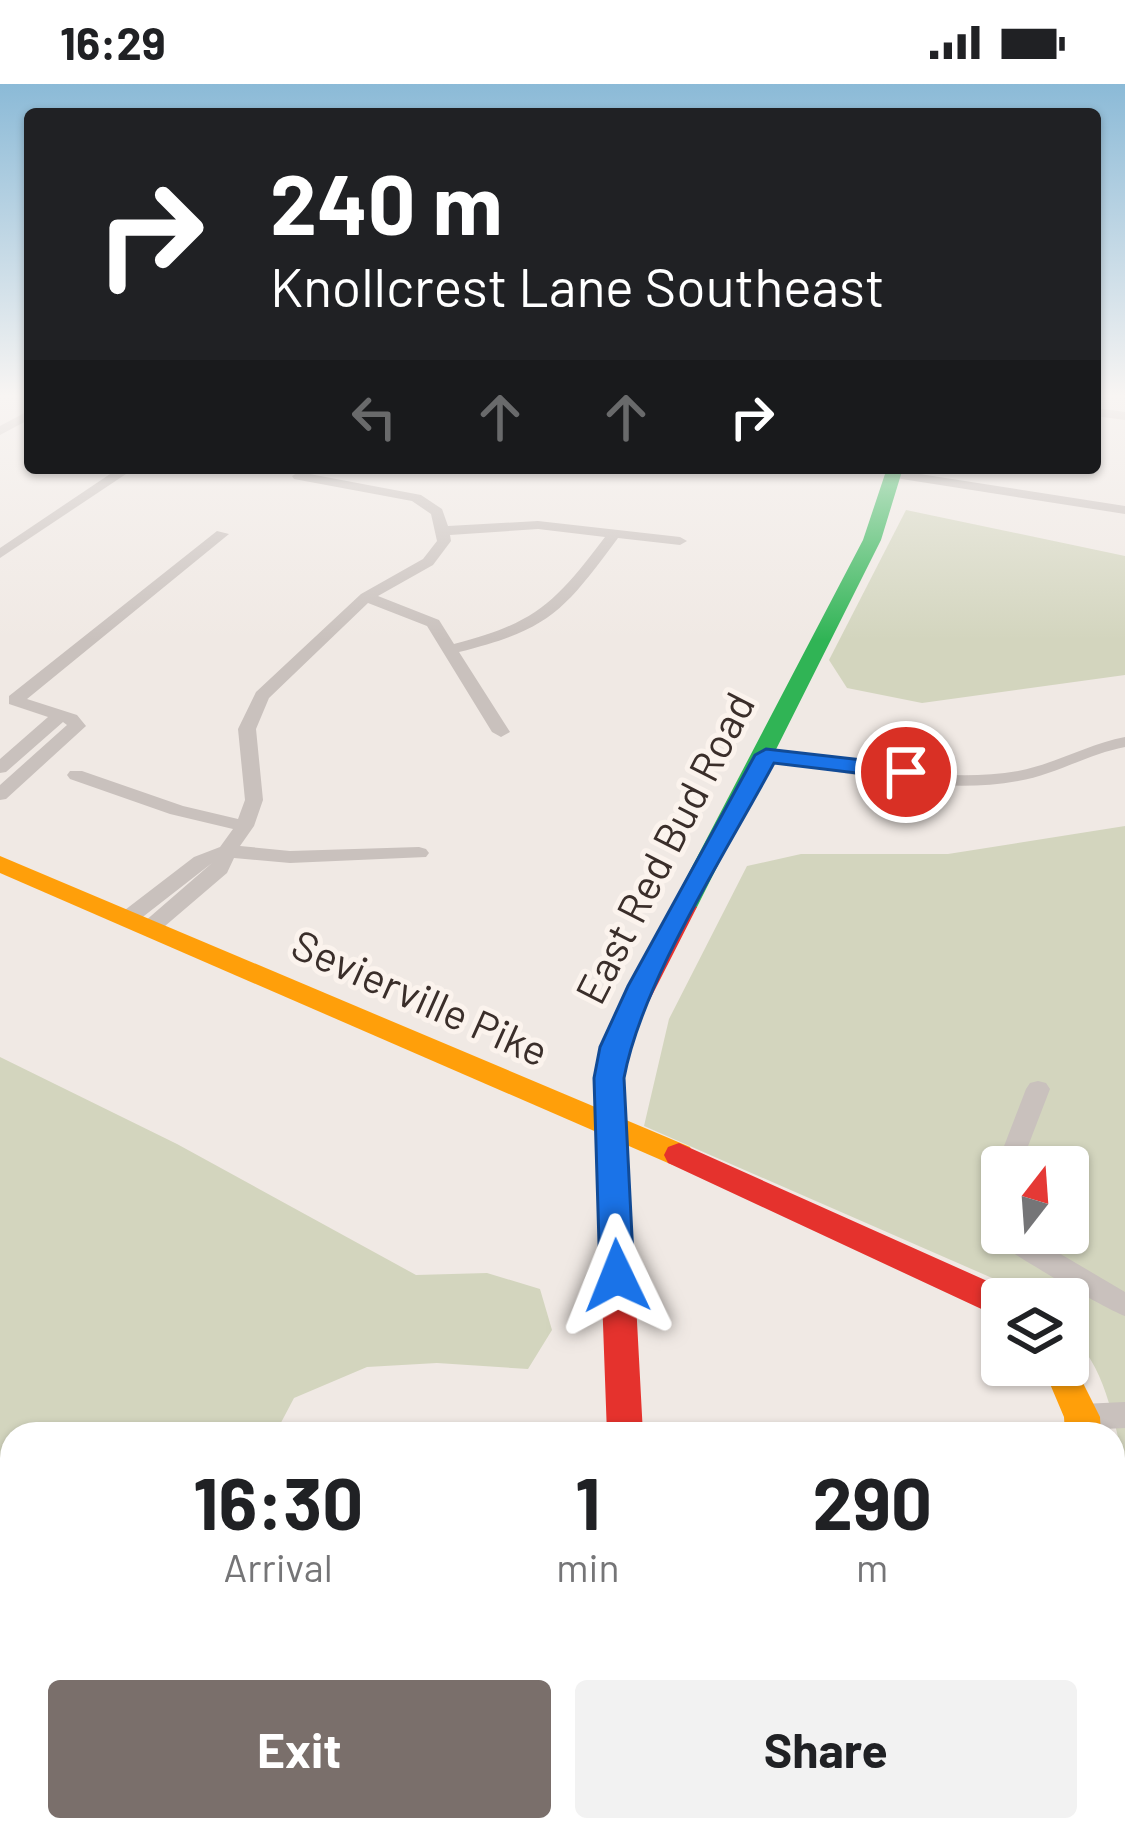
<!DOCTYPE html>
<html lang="en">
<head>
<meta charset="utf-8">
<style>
	:root { --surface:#fff; --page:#f2f2f2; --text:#202124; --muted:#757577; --accent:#7a6f6b }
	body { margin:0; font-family:Barlow,sans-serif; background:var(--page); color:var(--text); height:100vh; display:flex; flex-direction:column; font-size:45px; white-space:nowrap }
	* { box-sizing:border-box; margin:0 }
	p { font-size:39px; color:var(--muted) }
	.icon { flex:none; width:66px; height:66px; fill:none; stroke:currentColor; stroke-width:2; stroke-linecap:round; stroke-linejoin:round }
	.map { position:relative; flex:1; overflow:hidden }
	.side { position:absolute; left:0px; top:1338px; width:1125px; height:420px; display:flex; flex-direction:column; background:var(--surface); border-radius:36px 36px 0 0; box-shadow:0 3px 9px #0004 }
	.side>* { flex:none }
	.guide { position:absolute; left:24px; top:24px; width:1077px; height:366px; border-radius:12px; box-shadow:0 3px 9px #0004; background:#202124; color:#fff; overflow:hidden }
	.needle { width:78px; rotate:17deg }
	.tools { position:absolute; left:981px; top:1062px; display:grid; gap:24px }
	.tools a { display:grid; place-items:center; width:108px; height:108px; border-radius:12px; background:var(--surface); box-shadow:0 3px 9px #0004; font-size:60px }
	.pin { position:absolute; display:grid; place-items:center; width:102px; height:102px; color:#fff; margin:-51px; border:6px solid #fff; border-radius:50%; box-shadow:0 3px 12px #0007 }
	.me { position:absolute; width:132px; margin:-66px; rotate:358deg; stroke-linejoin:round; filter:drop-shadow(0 0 9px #0008) }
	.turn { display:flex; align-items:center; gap:42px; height:252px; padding:0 48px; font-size:54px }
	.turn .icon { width:156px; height:156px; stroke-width:2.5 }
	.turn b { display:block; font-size:84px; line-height:102px }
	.lanes { display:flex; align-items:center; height:114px; padding:0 48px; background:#0003; justify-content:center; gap:60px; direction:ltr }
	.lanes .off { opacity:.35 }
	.eta { display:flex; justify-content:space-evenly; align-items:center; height:204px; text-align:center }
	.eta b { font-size:72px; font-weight:700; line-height:84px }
	.primary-button { display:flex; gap:24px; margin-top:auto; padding:24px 48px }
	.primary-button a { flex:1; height:138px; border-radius:12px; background:var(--accent); color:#fff; font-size:48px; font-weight:700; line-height:138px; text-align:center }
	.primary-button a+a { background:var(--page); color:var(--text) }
	.status { display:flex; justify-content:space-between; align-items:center; height:84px; padding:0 60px; background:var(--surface); direction:ltr }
	.status svg { height:33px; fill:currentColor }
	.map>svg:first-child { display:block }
	.green { fill:#d3d5be; fill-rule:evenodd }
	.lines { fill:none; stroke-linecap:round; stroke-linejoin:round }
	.street { fill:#c9c1bd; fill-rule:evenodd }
	.fast { fill:#30b455; fill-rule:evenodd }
	.slow { fill:#ff9f0a; fill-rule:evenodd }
	.jam { fill:#e5322d; fill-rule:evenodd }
	.route { fill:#1a73e8; stroke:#114b97; stroke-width:3 }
	.labels { text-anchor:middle; stroke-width:10; stroke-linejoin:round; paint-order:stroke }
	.street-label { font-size:42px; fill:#3a2e2a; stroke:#fbf3ed }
</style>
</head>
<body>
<div class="status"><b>16:29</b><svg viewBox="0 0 49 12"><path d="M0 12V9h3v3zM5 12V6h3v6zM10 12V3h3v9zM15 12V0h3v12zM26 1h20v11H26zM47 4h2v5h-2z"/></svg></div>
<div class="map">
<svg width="1125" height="1758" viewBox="0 0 1125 1758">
	<rect width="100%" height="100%" fill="#f0e9e4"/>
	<g class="green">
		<polygon points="906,426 1125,472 1125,591 922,619 847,604 829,576"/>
		<path d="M1125,742V1380C1113,1336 1105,1279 1068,1249V1215H1025L999,1197L644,1042L669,935L747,782L801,770H948ZM1002,1083H1068V1149H1002Z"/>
		<polygon points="0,973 177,1060 416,1191 487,1189 540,1205 552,1246 528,1285 437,1279 367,1283 294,1314 275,1350 12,1350 12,1746 367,1746 363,1758 0,1758"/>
		<polygon points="1113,1593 1125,1610 1125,1758 663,1758 664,1746 1113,1746"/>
	</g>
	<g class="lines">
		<g class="street">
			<polygon points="1095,324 1125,328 1125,336 1095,332"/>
			<polygon points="30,326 30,335 0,351 0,342"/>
			<polygon points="119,384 135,384 0,474 0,464"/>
			<polygon points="894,386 1125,422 1125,430 889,393 887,390"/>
			<path d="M299,388L421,411L442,425L448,442L538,437L680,453L687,457L680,461L618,454C563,528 550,545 459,568L510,648L501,653L492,648L427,542L368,519L269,614L256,645L263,716L254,742L240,762L290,767L419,763L426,765L429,769L426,773L290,779L234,774L227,789L158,848H144L141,843L144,838L212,779L135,839H121L118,834L121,829L194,773L220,763L233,745L170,730L70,695L67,691L70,687H82L183,722L238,735L245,716L238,645L256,608L361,510L423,475L437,457L431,430L412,417L294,395L292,392ZM538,445L605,453C555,519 536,539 454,560L439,536L378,512L433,481L451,457L450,451Z"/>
			<polygon points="217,447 229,450 27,615 77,631 86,642 6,715 0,716 0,701 67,641 63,638 6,688 0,689 0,675 48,633 9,620 9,612"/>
			<path d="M1125,653V663C1088,670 1055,691 1018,697C936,712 848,688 767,676L758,671L767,666C848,677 936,701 1018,687C1055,680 1088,660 1125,653Z"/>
			<path d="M1038,997L1046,999L1050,1005L1020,1083H1002V1149H1025L1125,1208V1232C1109,1227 1004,1166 995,1156C980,1139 981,1101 999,1088L996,1083L1026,1005L1030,999Z"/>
			<polygon points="1125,1318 1125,1344 1082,1346 1072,1342 1068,1333 1072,1324 1082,1320"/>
			<polygon points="614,1746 648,1746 647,1758 611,1758"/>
		</g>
		<polygon class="fast" points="887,384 903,384 881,456 697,823 693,829 675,829 671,823 863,456"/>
		<g class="slow">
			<polygon points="0,772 690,1063 694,1071 690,1079 679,1083 668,1079 0,789"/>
			<polygon points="1068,1269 1100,1333 1101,1350 1065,1350 1064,1333 1042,1281 1068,1281"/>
			<polygon points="1113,1470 1125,1475 1125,1536 1113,1531"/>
		</g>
		<g class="jam">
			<polygon points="684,815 697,823 637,941 624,993 643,1350 607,1350 594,993 609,941 671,823"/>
			<polygon points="679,1059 1014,1209 1017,1215 1002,1215 1002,1233 990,1229 668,1079 664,1071 668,1063"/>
		</g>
	</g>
	<linearGradient id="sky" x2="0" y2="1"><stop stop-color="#8bbad7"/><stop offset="0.56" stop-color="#f8f5f3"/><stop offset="1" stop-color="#f8f5f3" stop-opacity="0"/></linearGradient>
	<rect width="1125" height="556" fill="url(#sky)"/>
	<path class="route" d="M766,665L906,681L918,688L906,695L774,679C726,769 642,897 624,994L634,1192L629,1201L617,1206L605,1201L600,1192L594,994L600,963L628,902L755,671Z"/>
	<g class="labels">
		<g class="street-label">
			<text transform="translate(665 764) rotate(-63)" y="15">East Red Bud Road</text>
			<text transform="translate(420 914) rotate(24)" y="15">Sevierville Pike</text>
		</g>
	</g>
</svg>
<div class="tools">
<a><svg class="needle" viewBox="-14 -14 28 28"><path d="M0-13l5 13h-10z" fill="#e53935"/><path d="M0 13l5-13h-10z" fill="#757577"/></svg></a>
<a><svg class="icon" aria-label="layers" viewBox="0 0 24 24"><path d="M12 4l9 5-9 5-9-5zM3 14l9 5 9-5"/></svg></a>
</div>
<div class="pin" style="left:906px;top:688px;background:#d93025"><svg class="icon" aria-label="arrive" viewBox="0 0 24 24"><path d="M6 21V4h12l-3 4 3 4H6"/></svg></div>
<svg class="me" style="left:617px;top:1192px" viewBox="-20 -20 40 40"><path d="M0-17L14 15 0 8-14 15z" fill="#1a73e8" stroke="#fff" stroke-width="4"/></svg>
<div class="guide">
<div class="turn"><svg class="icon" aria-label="right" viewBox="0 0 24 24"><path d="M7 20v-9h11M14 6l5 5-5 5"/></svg><div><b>240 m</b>Knollcrest Lane Southeast</div></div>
<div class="lanes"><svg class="icon off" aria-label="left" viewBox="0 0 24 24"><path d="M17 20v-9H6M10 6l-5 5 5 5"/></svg><svg class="icon off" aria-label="ahead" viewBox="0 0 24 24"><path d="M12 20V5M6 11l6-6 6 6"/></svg><svg class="icon off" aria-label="ahead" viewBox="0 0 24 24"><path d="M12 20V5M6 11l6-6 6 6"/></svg><svg class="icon" aria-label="right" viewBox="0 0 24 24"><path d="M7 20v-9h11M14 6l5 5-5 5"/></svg></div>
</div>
<section class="side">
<div class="eta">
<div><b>16:30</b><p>Arrival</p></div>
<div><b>1</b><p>min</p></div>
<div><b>290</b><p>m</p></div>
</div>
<div class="primary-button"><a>Exit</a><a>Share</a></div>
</section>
</div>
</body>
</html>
